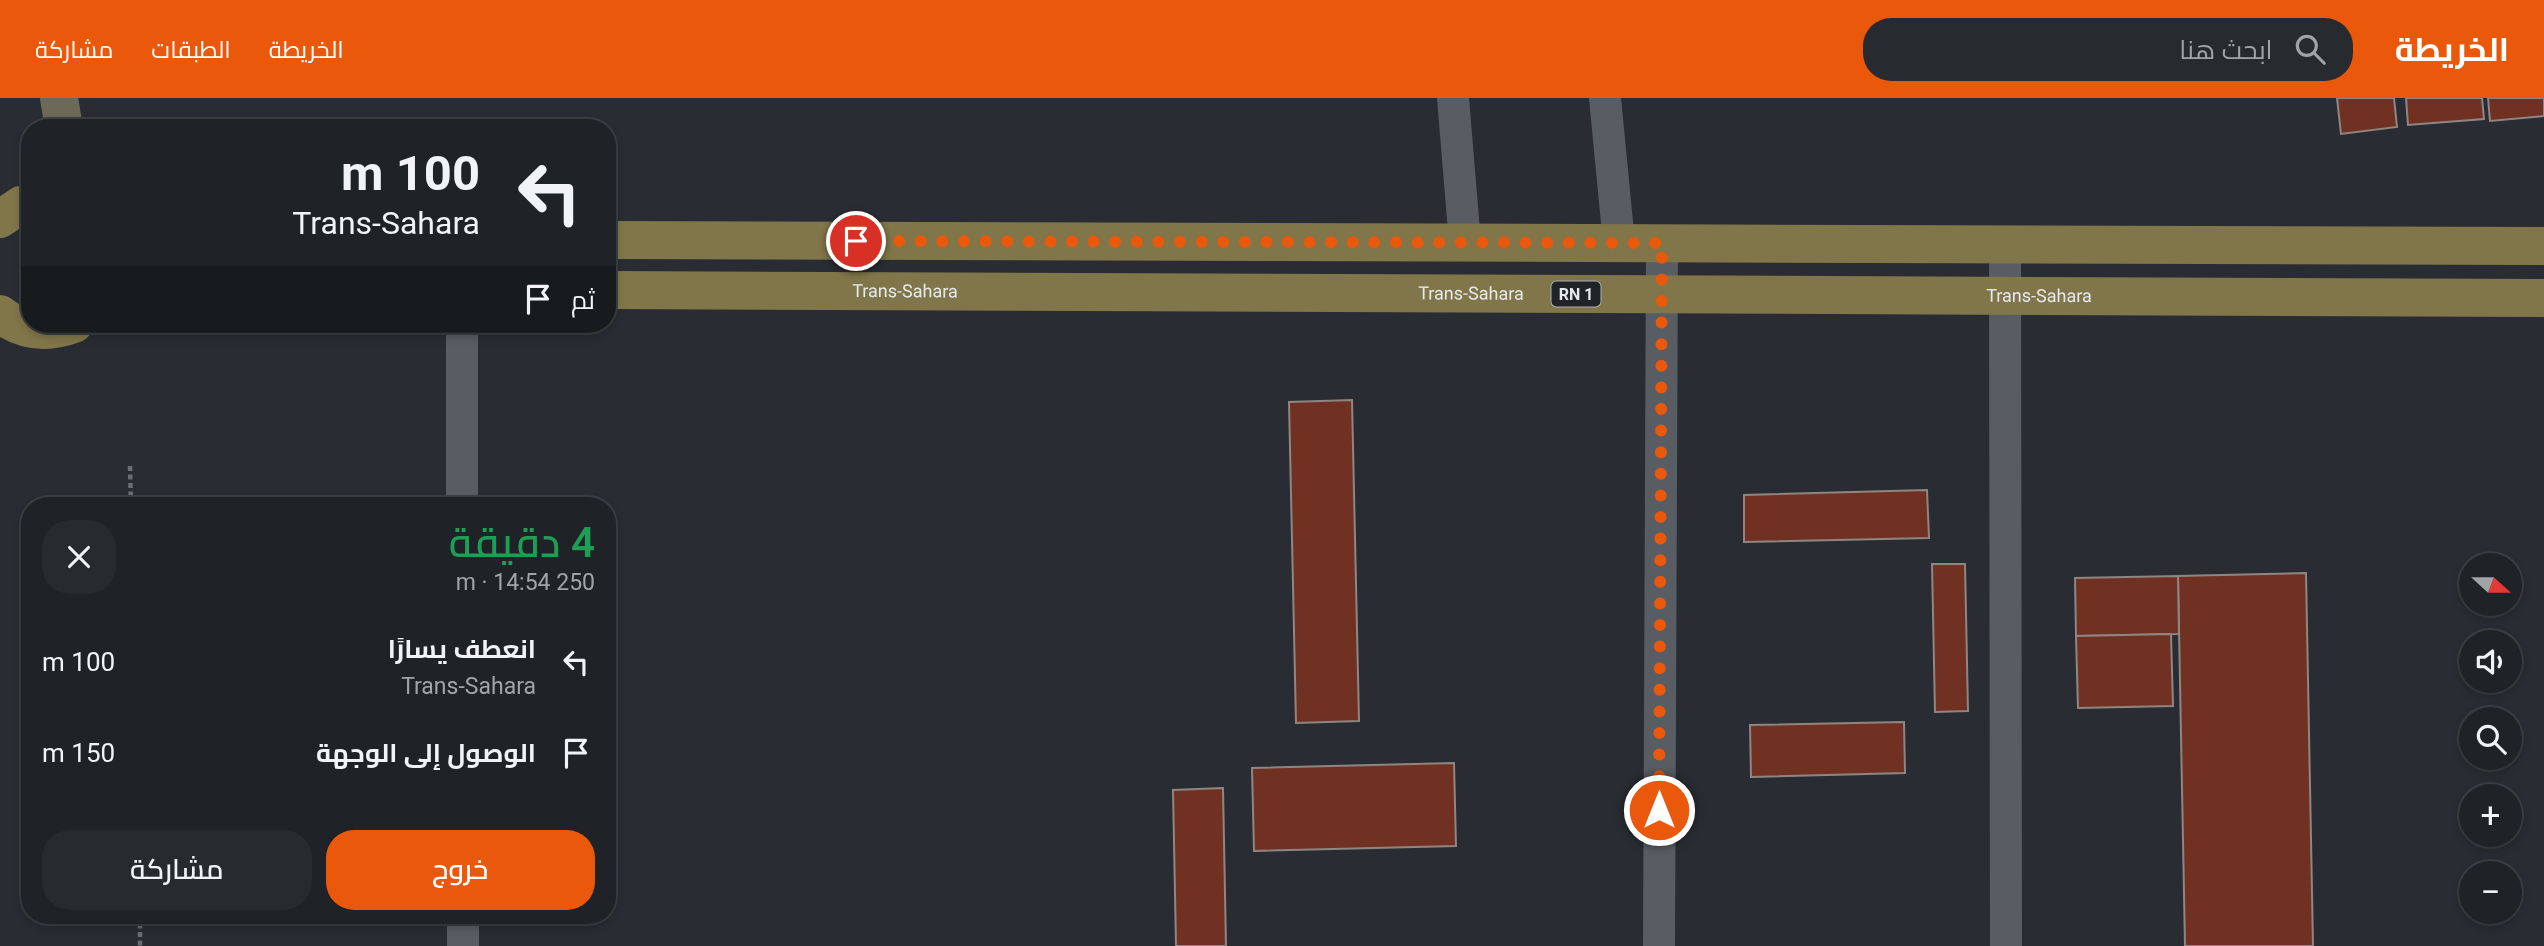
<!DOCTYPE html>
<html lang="ar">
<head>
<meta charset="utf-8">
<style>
	:root { --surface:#1f2226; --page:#272a2e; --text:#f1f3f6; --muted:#a1a4a7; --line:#3c3f43; --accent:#ea580c }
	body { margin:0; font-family:Roboto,Cairo,sans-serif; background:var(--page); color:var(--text); direction:rtl; height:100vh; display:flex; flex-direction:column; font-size:26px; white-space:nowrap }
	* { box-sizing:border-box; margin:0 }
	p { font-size:23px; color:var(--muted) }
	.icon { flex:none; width:38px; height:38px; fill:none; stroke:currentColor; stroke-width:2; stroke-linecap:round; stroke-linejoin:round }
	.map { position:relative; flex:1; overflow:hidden; direction:ltr }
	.panel { position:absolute; left:21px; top:399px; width:595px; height:427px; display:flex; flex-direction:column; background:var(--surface); border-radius:28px; box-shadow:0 4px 10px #0003,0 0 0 2px var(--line); direction:rtl }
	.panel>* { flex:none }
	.hud { position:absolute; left:21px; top:21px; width:595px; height:214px; border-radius:28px; box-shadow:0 4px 10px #0003,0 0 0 2px var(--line); direction:rtl; background:#1f2226; color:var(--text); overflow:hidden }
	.needle { width:46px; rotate:111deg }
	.tools { position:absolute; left:2459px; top:455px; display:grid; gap:14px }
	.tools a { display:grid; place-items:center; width:63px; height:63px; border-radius:50%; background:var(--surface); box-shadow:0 4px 10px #0003,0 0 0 2px var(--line); font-size:35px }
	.pin { position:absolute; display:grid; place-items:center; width:60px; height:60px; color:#fff; margin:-30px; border:4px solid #fff; border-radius:50%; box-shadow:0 2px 7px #0007 }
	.me { position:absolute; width:77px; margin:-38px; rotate:0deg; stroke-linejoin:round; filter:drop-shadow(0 0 5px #0008) }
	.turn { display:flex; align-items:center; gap:24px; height:147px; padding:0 21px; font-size:32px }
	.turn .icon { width:91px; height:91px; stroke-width:2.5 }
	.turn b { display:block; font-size:49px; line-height:60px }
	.then { display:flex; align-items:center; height:66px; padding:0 21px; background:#0003; gap:14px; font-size:26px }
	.round { display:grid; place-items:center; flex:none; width:74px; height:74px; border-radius:28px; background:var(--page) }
	.summary { display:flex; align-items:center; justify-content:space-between; height:119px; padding:0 21px }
	h1 { font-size:42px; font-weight:600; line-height:52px; color:#1e9e55 }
	.button { display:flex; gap:14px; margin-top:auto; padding:14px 21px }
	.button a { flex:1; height:80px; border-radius:28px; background:var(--accent); color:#fff; font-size:28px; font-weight:600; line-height:80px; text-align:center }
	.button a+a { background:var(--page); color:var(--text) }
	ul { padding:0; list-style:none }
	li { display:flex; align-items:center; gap:21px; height:91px; padding:0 21px }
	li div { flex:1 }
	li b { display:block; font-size:26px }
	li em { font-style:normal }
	header { display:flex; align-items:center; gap:42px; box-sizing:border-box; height:98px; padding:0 35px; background:var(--accent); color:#fff }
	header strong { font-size:33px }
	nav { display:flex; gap:38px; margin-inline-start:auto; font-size:24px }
	.search { width:490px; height:63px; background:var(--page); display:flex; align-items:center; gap:18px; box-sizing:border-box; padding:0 24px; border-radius:28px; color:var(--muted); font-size:26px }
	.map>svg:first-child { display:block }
	.building { fill:#713122; stroke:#8f8683; stroke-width:2 }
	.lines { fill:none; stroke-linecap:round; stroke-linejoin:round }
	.path { stroke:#6a6d73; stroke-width:4.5; stroke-dasharray:5 3.5; stroke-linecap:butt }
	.street { stroke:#585d63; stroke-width:32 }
	.secondary { stroke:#6d6956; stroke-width:38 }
	.primary { stroke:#817649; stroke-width:38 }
	.route { stroke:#ea580c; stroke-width:12; stroke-dasharray:0 21.6 }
	.labels { text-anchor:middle; stroke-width:7; stroke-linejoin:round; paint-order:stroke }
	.shield { fill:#202429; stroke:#aaadb2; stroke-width:2 }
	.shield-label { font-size:16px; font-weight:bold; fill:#e5e8ec }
	.street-label { font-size:18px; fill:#e5e8ec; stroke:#202429 }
</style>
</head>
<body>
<header>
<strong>الخريطة</strong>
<div class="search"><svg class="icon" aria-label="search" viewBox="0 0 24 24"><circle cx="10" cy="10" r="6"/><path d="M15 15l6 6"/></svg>ابحث هنا</div>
<nav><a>الخريطة</a><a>الطبقات</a><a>مشاركة</a></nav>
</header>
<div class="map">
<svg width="2544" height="848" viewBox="0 0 2544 848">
	<rect width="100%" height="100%" fill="#292d33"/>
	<g class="building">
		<polygon points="2337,0 2394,0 2397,29 2341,36"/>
		<polygon points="2406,0 2482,0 2484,21 2408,27"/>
		<polygon points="2488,0 2544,0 2544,18 2490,23"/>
		<polygon points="1352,302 1359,623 1296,625 1289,304"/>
		<polygon points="1927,392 1929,440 1744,444 1744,397"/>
		<polygon points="1932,466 1965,466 1968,613 1935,614"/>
		<polygon points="2306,475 2313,848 2185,848 2178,478"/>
		<polygon points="2178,478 2179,536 2076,538 2075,480"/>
		<polygon points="2171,536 2173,608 2078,610 2076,538"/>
		<polygon points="1904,624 1905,675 1751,679 1750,627"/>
		<polygon points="1454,665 1456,748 1254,753 1252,670"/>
		<polygon points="1223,690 1226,848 1176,848 1173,692"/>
	</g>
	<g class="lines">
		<g class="path">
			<polyline points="130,368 131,408"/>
			<polyline points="140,817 140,848"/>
		</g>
		<g class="street">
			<polyline points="1453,0 1465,145"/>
			<polyline points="1605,0 1619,145"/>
			<polyline points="2005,147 2006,848"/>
			<polyline points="462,226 462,408"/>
			<polyline points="463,817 463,848"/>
			<polyline points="1659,848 1662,145"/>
		</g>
		<polyline class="secondary" points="59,0 64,30"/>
		<g class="primary">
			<polyline points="0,121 21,107 30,106"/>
			<polyline points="607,142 2544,148"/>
			<path id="s1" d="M607,192L2544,200"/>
			<path d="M0,216C23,234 47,236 74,226"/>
		</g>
	</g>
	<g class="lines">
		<polyline class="route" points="856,143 1662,145 1659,712"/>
	</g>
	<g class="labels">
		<rect class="shield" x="1551.5" y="183.5" width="49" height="25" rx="5"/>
		<g class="shield-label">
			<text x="1576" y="202">RN 1</text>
		</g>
		<g class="street-label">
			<text dy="6" stroke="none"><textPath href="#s1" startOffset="298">Trans-Sahara</textPath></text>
			<text dy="6" stroke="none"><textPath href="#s1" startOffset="864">Trans-Sahara</textPath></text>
			<text dy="6" stroke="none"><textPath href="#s1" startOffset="1432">Trans-Sahara</textPath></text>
		</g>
	</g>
</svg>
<div class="tools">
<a><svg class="needle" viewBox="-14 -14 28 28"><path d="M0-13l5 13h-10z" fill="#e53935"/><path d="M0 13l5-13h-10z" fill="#a1a4a7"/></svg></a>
<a><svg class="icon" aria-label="sound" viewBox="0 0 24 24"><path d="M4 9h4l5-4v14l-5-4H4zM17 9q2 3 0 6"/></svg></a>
<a><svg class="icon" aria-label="search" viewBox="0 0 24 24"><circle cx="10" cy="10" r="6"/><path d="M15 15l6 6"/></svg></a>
<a>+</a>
<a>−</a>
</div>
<div class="pin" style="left:856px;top:143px;background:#d93025"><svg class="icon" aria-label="arrive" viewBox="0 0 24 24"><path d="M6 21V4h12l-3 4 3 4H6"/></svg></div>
<svg class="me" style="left:1659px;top:712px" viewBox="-20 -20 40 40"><circle r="17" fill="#ea580c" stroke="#fff" stroke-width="3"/><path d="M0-11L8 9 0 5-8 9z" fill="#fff"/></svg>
<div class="hud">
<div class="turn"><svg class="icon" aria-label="left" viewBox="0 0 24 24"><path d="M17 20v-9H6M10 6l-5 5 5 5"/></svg><div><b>100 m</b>Trans-Sahara</div></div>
<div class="then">ثم<svg class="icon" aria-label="arrive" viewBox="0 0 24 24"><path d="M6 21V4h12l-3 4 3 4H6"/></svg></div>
</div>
<section class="panel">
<div class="summary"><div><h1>4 دقيقة</h1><p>250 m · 14:54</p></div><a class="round"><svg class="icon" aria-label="close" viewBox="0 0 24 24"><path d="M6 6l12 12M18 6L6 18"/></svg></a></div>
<ul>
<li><svg class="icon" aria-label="left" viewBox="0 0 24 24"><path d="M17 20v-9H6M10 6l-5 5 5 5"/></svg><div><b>انعطف يسارًا</b><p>Trans-Sahara</p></div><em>100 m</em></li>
<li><svg class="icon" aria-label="arrive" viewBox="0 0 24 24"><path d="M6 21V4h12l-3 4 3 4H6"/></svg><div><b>الوصول إلى الوجهة</b></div><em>150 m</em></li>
</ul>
<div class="button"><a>خروج</a><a>مشاركة</a></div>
</section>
</div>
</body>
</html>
